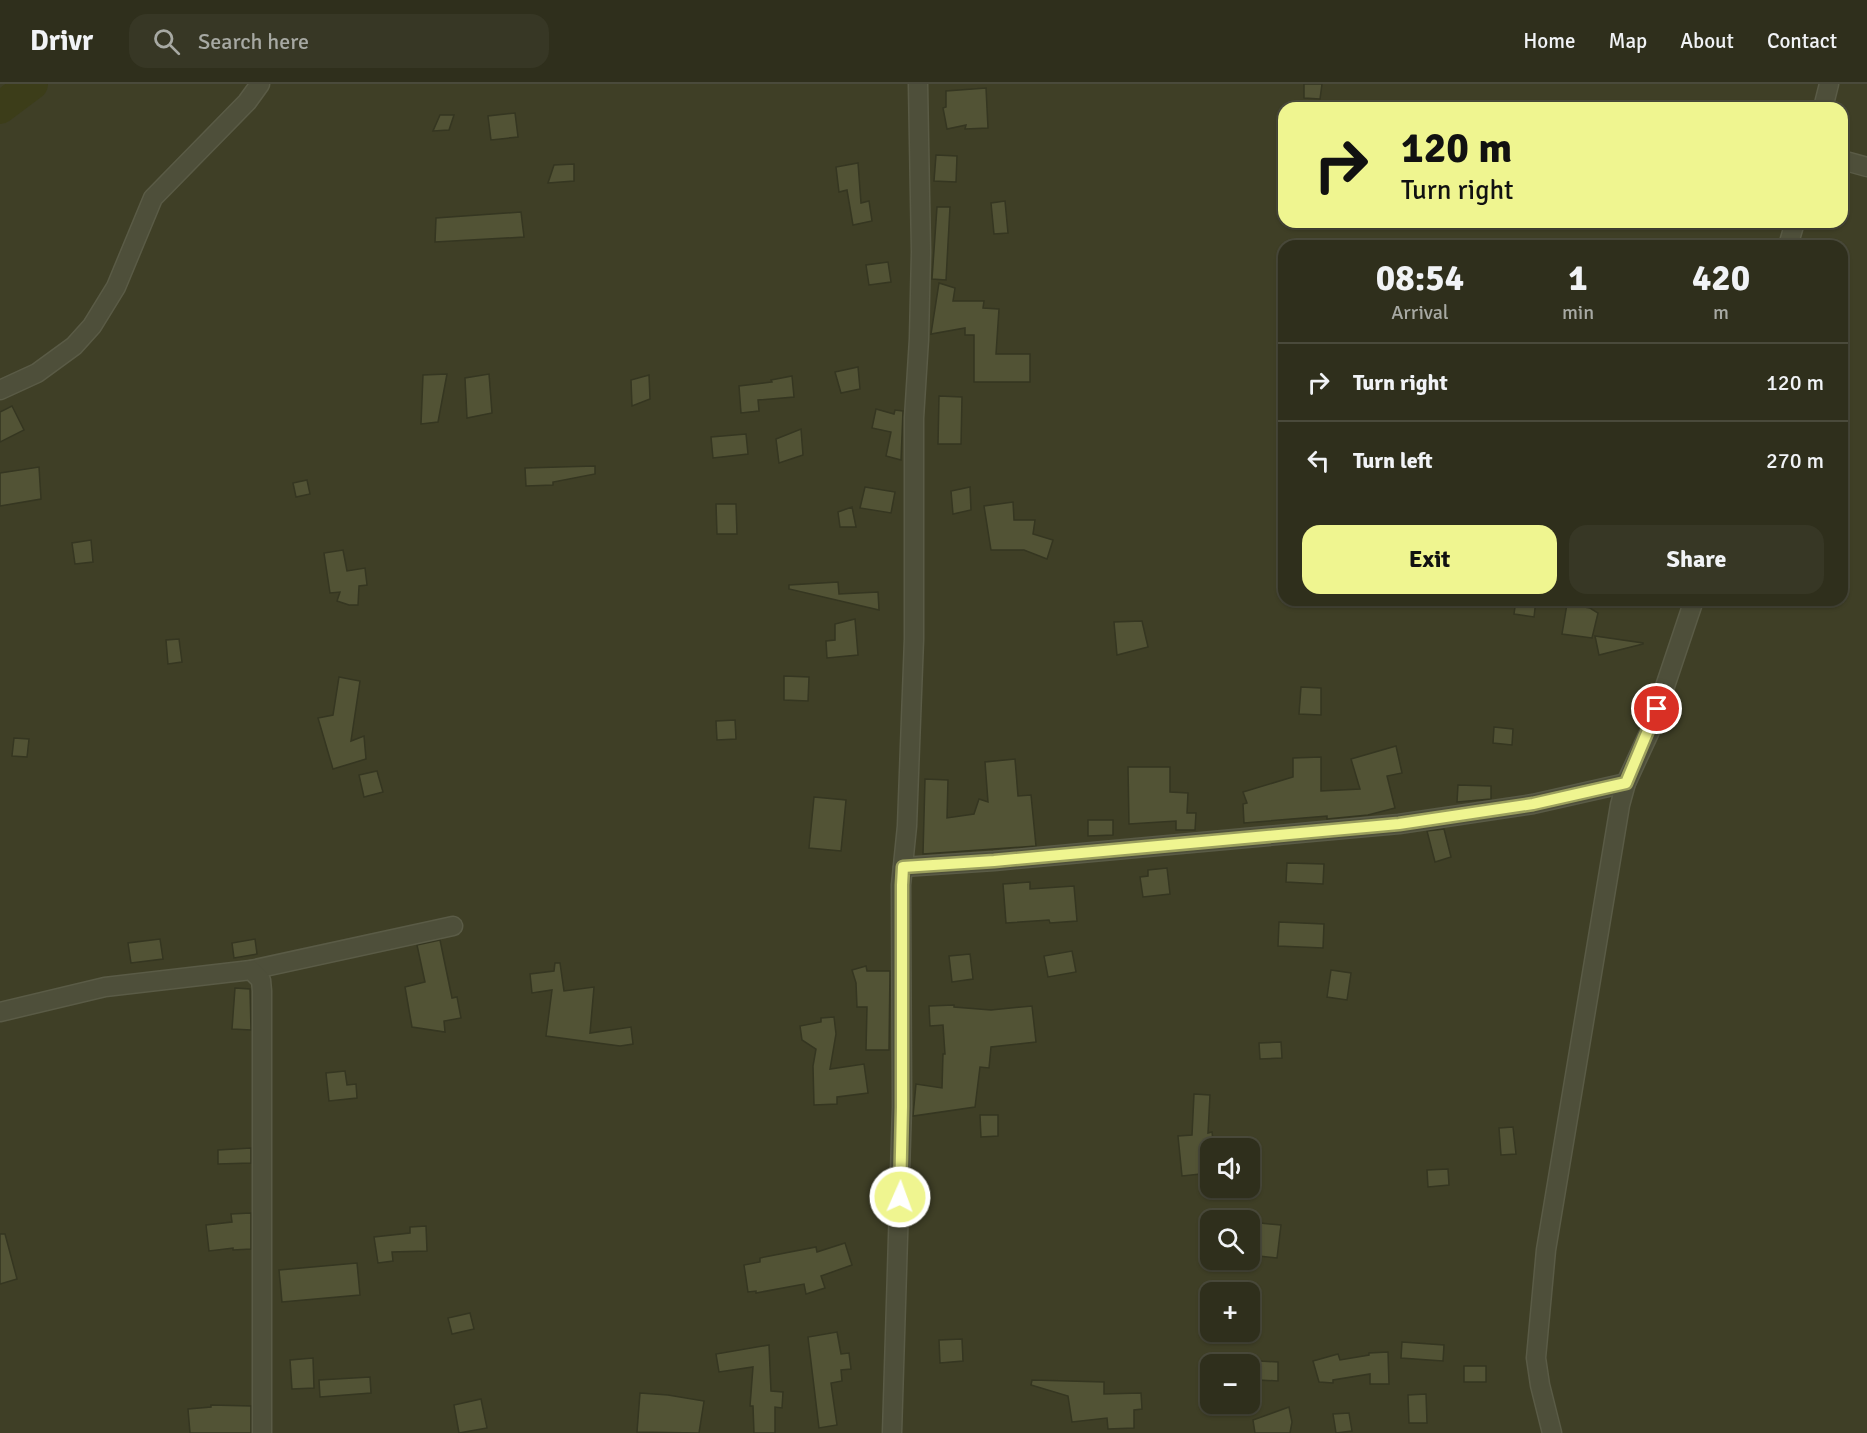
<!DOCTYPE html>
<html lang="en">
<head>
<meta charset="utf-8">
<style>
	:root { --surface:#2f2f1c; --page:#373725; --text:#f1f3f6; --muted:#a7a9a3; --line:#4a4a3b; --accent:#eff590 }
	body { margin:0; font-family:Signika,sans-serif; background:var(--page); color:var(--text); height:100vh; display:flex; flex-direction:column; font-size:22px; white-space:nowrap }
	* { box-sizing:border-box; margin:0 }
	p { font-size:20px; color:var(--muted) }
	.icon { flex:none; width:33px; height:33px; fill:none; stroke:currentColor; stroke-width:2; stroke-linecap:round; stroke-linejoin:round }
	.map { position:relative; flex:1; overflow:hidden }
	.details { position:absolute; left:1278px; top:156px; width:570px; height:366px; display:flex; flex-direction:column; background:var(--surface); border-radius:18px; box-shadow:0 2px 4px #0004,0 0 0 2px var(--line) }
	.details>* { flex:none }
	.top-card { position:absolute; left:1278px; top:18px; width:570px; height:126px; border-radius:18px; box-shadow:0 2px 4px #0004,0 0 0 2px var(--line); background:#eff590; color:#111; overflow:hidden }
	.controls { position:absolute; left:1200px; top:1054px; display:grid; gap:12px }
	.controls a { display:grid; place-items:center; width:60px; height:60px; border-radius:12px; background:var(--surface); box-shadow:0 2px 4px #0004,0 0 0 2px var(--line); font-size:30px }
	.pin { position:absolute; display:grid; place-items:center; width:51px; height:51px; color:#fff; margin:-26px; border:3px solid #fff; border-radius:50%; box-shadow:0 2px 6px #0007 }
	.me { position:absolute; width:66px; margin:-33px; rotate:2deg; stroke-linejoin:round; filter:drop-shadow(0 0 4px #0008) }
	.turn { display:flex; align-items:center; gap:21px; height:126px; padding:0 24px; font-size:27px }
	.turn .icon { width:78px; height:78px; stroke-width:2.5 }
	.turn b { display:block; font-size:42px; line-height:51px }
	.eta { display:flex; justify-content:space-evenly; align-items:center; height:102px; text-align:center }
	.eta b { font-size:36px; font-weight:700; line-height:42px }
	.cta { display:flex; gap:12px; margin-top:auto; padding:12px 24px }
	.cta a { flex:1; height:69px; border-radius:18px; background:var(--accent); color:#111; font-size:24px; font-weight:700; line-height:69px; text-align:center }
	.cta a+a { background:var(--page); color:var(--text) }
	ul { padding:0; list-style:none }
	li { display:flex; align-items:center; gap:18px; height:78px; padding:0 24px; border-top:2px solid var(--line) }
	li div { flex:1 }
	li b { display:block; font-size:22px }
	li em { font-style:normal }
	header { display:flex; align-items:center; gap:36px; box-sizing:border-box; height:84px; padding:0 30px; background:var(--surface); border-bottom:2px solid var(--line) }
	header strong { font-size:28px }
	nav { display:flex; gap:33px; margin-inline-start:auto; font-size:21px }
	.search { width:420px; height:54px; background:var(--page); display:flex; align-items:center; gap:15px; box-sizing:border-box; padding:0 21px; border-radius:18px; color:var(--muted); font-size:22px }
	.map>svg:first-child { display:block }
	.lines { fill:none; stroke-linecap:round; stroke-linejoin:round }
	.river { stroke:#3c3d19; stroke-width:32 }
	.building { fill:#525335; stroke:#353621; stroke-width:1.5 }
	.minor-casing { stroke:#5a5b46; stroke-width:21 }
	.minor { stroke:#4e4f3a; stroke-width:18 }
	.route-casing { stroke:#9b9f5e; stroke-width:15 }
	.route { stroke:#eff590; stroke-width:10 }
</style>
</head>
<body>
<header>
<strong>Drivr</strong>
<div class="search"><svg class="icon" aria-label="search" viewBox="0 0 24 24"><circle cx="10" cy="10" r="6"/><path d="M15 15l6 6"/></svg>Search here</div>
<nav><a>Home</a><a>Map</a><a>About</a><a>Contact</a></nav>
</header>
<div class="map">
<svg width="1867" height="1349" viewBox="0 0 1867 1349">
	<rect width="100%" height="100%" fill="#3f3f26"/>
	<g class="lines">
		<polyline class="river" points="0,24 32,0"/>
	</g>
	<g class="building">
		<polygon points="1304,0 1322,0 1320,15 1304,14"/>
		<polygon points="986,4 988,44 965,45 966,41 947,45 943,24 946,23 946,7"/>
		<polygon points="515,29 518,53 491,56 488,32"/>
		<polygon points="440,31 454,31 449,46 433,47"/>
		<polygon points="936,71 957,72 956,98 934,97"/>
		<polygon points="858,79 861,119 869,117 872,137 853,141 847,106 839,108 836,83"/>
		<polygon points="574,80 574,97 548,99 554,81"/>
		<polygon points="1005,117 1008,149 994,150 991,119"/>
		<polygon points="937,123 950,123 946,196 932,195"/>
		<polygon points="521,128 524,153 435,158 436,134"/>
		<polygon points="888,178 891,198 869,201 866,181"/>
		<polygon points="939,199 955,204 953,217 984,217 983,224 999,225 996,270 1030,270 1030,298 974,298 974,251 965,251 965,244 931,250"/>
		<polygon points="858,283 860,305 841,309 835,288"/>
		<polygon points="447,290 438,338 421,340 423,291"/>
		<polygon points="489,290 492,329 467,334 465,294"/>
		<polygon points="649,291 650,315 632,322 631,296"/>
		<polygon points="792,292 794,313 758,316 759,327 741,329 739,302 772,298 771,296"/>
		<polygon points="939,312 962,313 961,360 938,360"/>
		<polygon points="12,322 24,346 0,358 0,328"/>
		<polygon points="876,325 894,330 895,326 903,327 901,376 886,372 891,348 872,344"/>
		<polygon points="801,345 803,371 779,379 776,355"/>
		<polygon points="746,350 748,370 713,374 711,353"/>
		<polygon points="595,382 595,390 553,398 553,401 526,402 525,384"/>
		<polygon points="39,383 41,415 0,422 0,389"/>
		<polygon points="307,396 310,410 296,413 293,399"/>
		<polygon points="865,403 895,408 891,429 860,424"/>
		<polygon points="970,403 971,426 953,430 951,407"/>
		<polygon points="1013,418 1014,436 1035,436 1033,450 1053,456 1047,475 1024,466 991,466 984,422"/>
		<polygon points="716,420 736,420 737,450 717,450"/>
		<polygon points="852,423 856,443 840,443 838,428"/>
		<polygon points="91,456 93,478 75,480 72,459"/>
		<polygon points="343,466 347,487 365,484 367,501 359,502 358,521 349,521 337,517 340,508 330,509 324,469"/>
		<polygon points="838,498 839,510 878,508 879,526 789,505 789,501"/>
		<polygon points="1516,516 1536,516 1534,533 1514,530"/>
		<polygon points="1567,520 1590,524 1598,529 1592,554 1562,550"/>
		<polygon points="855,535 858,571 827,574 826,557 835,556 835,540"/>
		<polygon points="1142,537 1148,563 1117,571 1114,538"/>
		<polygon points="1595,552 1643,559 1643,560 1599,571"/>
		<polygon points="179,555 182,578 168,580 166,556"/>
		<polygon points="784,592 809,593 808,617 784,616"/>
		<polygon points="339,593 360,597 351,657 364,652 366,675 333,685 318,634 333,631"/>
		<polygon points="1301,603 1321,604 1321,631 1299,630"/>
		<polygon points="735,636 736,655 717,656 716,637"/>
		<polygon points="1494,643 1513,645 1512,661 1493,659"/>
		<polygon points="14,654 29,655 27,673 12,672"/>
		<polygon points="1396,662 1402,689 1387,692 1395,724 1368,731 1327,735 1327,732 1244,739 1243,720 1247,719 1243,708 1293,693 1293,674 1321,673 1321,707 1360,705 1351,675"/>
		<polygon points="1015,675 1018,712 1031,711 1036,762 923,770 925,695 948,696 947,734 974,730 979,715 988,718 985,678"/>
		<polygon points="1128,683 1170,683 1170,708 1188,709 1187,729 1196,729 1195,746 1176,746 1176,737 1129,740"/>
		<polygon points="377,687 383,708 364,713 359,691"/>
		<polygon points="1458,701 1491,702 1491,715 1457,718"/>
		<polygon points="814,713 846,716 841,767 809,764"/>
		<polygon points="1088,736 1113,736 1113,751 1088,752"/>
		<polygon points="1444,745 1451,773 1435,778 1427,747"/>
		<polygon points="1287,779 1324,780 1323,800 1286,798"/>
		<polygon points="1167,784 1170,810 1143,813 1140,793 1148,792 1148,786"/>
		<polygon points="1030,798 1030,805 1074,802 1077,837 1050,839 1049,836 1006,839 1003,800"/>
		<polygon points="1279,838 1324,840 1323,864 1278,862"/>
		<polygon points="160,855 163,875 131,879 128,859"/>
		<polygon points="255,855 257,870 234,874 232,859"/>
		<polygon points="440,856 452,914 457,913 461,934 444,937 445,948 412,943 405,903 425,898 417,861"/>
		<polygon points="1072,867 1076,888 1048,893 1044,872"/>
		<polygon points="970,870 973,895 952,898 949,872"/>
		<polygon points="555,879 560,879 564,907 594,903 590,949 631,943 633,960 620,962 546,952 552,906 532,909 530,890 554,887"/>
		<polygon points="866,882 867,887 890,887 889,966 866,966 867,923 857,923 856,899 852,886"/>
		<polygon points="1331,886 1351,889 1347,916 1327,913"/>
		<polygon points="235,904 250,905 251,946 232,945"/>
		<polygon points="954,921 954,923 991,926 1032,922 1036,958 991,963 989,984 980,983 975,1023 913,1032 916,1000 942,1004 943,970 945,970 943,941 930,942 929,922"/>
		<polygon points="834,933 836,950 830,985 864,980 868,1009 837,1013 837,1020 814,1021 813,982 816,965 802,956 800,942 821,938 821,934"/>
		<polygon points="1281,958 1282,974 1260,975 1259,959"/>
		<polygon points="345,987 347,1001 356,1000 357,1014 329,1017 326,989"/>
		<polygon points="1194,1010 1210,1011 1208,1049 1212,1048 1214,1065 1210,1065 1210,1089 1182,1092 1178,1052 1192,1051"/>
		<polygon points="980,1031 998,1031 998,1052 981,1053"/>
		<polygon points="1513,1043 1516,1070 1501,1071 1499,1044"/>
		<polygon points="251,1064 251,1079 218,1080 218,1066"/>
		<polygon points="1448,1085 1449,1101 1428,1103 1427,1086"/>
		<polygon points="251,1129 251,1165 233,1166 233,1164 209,1167 206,1141 232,1138 231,1130"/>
		<polygon points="1250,1138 1281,1141 1277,1174 1250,1171"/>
		<polygon points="426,1142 427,1167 392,1168 393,1177 378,1179 374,1153 410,1149 410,1143"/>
		<polygon points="0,1150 5,1150 17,1195 0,1200"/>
		<polygon points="845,1159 852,1181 821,1192 825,1204 806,1210 804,1200 756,1209 756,1207 748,1208 744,1181 760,1178 760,1174 816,1163 817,1168"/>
		<polygon points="357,1179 360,1211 282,1218 279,1186"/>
		<polygon points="470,1229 474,1245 452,1250 448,1234"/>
		<polygon points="837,1248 841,1270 849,1269 851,1285 841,1286 842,1297 831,1299 837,1341 819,1344 808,1253"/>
		<polygon points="962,1255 963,1277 940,1279 939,1256"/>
		<polygon points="1402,1258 1444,1261 1443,1277 1401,1274"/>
		<polygon points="769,1261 771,1307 783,1308 782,1324 775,1323 775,1349 754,1349 753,1322 750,1322 753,1283 719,1288 716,1270"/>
		<polygon points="1388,1268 1389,1300 1370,1300 1370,1290 1333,1296 1333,1299 1319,1298 1313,1277 1338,1270 1340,1276 1369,1271 1369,1269"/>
		<polygon points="313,1274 314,1304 292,1305 290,1276"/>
		<polygon points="1259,1277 1278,1278 1278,1297 1258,1296"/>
		<rect x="1464" y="1282" width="22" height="16"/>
		<polygon points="370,1293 371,1309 320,1313 319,1296"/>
		<polygon points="1032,1296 1104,1298 1104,1310 1141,1309 1142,1325 1134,1326 1134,1344 1108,1345 1107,1334 1072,1338 1068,1312 1031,1301"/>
		<polygon points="640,1309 668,1311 704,1317 699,1349 637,1348"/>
		<polygon points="1426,1310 1427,1339 1409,1339 1408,1311"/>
		<polygon points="481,1315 487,1344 459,1349 454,1321"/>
		<polygon points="211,1321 251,1322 251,1349 190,1349 188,1325 211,1323"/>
		<polygon points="1289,1323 1292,1338 1290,1349 1255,1349 1253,1336"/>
		<polygon points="1349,1329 1352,1347 1336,1349 1333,1330"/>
	</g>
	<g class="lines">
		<defs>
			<g id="minor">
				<polyline points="1823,24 1829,0"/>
				<polyline points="1842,76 1867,83"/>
				<polyline points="1788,162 1795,138"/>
				<polyline points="0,306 37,289 74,262 92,242 116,203 153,114 247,18 260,0"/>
				<polyline points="903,783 994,777 1399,740 1533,720 1626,699"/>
				<polyline points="251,886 453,842"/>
				<polyline points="0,928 105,903 251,886 261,896 262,907 262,1349"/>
				<polyline points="892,1349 902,1023 901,801 907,742 914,555 914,334 919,255 921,168 918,0"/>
				<polyline points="1552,1349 1540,1301 1536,1274 1546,1166 1620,721 1626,699 1650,647 1694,516"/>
			</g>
		</defs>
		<use href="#minor" class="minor-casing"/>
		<use href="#minor" class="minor"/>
	</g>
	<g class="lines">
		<defs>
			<polyline id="route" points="900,1113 902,1023 902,801 903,783 994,777 1399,740 1533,720 1626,699 1657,625"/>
		</defs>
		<use href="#route" class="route-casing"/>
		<use href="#route" class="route"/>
	</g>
</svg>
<div class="controls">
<a><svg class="icon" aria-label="sound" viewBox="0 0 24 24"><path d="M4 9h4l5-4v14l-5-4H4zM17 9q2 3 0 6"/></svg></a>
<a><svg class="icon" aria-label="search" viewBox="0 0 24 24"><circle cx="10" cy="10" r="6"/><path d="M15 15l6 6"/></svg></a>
<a>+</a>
<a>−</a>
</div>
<div class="pin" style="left:1657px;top:625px;background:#d93025"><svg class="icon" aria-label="arrive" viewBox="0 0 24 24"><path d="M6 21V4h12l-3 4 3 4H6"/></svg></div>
<svg class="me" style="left:900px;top:1113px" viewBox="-20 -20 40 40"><circle r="17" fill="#eff590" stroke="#fff" stroke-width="3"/><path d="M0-11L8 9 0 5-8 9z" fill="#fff"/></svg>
<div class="top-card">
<div class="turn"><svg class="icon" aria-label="right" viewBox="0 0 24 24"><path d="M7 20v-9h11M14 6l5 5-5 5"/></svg><div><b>120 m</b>Turn right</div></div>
</div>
<section class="details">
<div class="eta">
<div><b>08:54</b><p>Arrival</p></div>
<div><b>1</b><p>min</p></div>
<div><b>420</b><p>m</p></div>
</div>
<ul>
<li><svg class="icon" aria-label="right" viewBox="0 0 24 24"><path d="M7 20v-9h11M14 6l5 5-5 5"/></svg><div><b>Turn right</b></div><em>120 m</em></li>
<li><svg class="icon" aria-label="left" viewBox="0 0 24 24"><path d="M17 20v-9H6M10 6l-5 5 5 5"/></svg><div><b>Turn left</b></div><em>270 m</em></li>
</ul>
<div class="cta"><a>Exit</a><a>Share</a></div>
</section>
</div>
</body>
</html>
